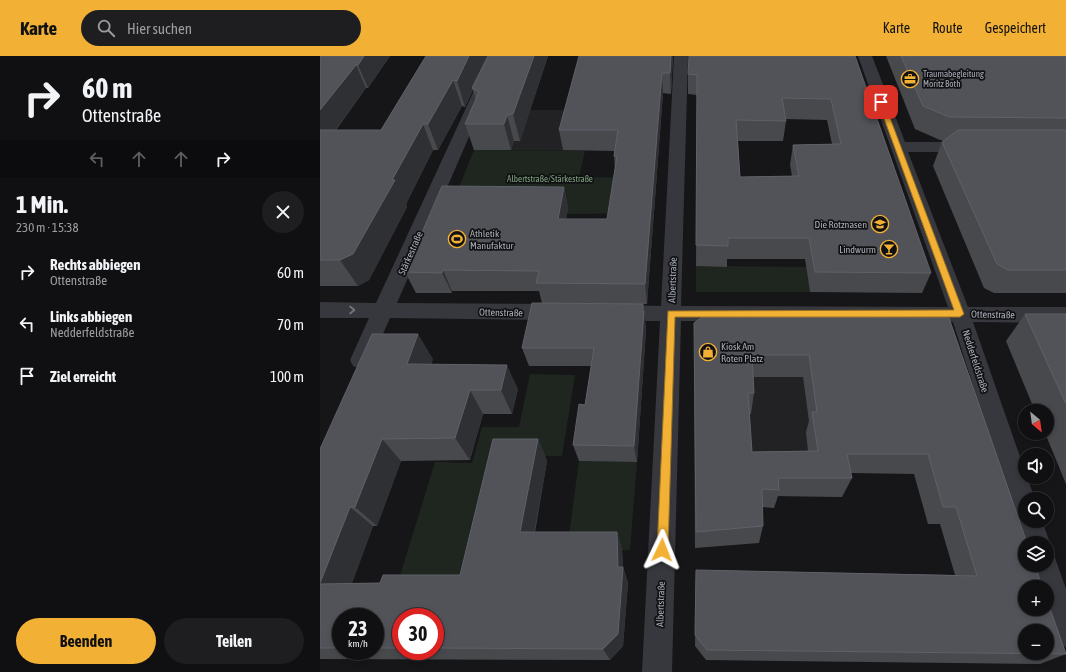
<!DOCTYPE html>
<html lang="de">
<head>
<meta charset="utf-8">
<style>
	:root { --surface:#101012; --page:#1e1e20; --text:#f1f3f6; --muted:#9c9d9f; --line:#303032; --accent:#f2b134 }
	body { margin:0; font-family:"Asap Condensed",sans-serif; background:var(--page); color:var(--text); height:100vh; display:flex; flex-direction:column; font-size:15px; white-space:nowrap }
	* { box-sizing:border-box; margin:0 }
	p { font-size:13px; color:var(--muted) }
	.icon { flex:none; width:22px; height:22px; fill:none; stroke:currentColor; stroke-width:2; stroke-linecap:round; stroke-linejoin:round }
	.map { position:relative; flex:1; overflow:hidden }
	.side { display:flex; flex-direction:column; background:var(--surface); width:320px }
	.side>* { flex:none }
	.top-card { background:#101012; color:var(--text); overflow:hidden }
	.needle { width:26px; rotate:151deg }
	.fabs { position:absolute; left:698px; top:348px; display:grid; gap:8px }
	.fabs a { display:grid; place-items:center; width:36px; height:36px; border-radius:50%; background:var(--surface); box-shadow:0 2px 6px #0003,0 0 0 1px var(--line); font-size:20px }
	.speed { position:absolute; left:12px; top:552px; display:flex; gap:8px; font-size:20px; font-weight:700; text-align:center }
	.speed>* { display:grid; place-content:center; width:52px; height:52px; border-radius:50%; background:var(--surface); box-shadow:0 2px 6px #0003,0 0 0 1px var(--line); line-height:1 }
	.speed small { font-size:10px; font-weight:400 }
	.speed .limit { border:6px solid #d22; background:#fff; color:#111 }
	.pin { position:absolute; display:grid; place-items:center; width:34px; height:34px; color:#fff; margin:-17px; border-radius:8px; box-shadow:0 2px 6px #0006 }
	.me { position:absolute; width:44px; margin:-22px; rotate:2deg; stroke-linejoin:round; filter:drop-shadow(0 0 3px #0008) }
	.turn { display:flex; align-items:center; gap:14px; height:84px; padding:0 16px; font-size:18px }
	.turn .icon { width:52px; height:52px; stroke-width:2.5 }
	.turn b { display:block; font-size:28px; line-height:34px }
	.lanes { display:flex; align-items:center; height:38px; padding:0 16px; background:#0003; justify-content:center; gap:20px; direction:ltr }
	.lanes .off { opacity:.35 }
	.round { display:grid; place-items:center; flex:none; width:42px; height:42px; border-radius:21px; background:var(--page) }
	.head { display:flex; align-items:center; justify-content:space-between; height:68px; padding:0 16px }
	h1 { font-size:24px; font-weight:700; line-height:30px }
	.action { display:flex; gap:8px; margin-top:auto; padding:8px 16px }
	.action a { flex:1; height:46px; border-radius:24px; background:var(--accent); color:#111; font-size:16px; font-weight:700; line-height:46px; text-align:center }
	.action a+a { background:var(--page); color:var(--text) }
	ul { padding:0; list-style:none }
	li { display:flex; align-items:center; gap:12px; height:52px; padding:0 16px }
	li div { flex:1 }
	li b { display:block; font-size:15px }
	li em { font-style:normal }
	header { display:flex; align-items:center; gap:24px; box-sizing:border-box; height:56px; padding:0 20px; background:var(--accent); color:#111 }
	header strong { font-size:19px }
	nav { display:flex; gap:22px; margin-inline-start:auto; font-size:14px }
	.search { width:280px; height:36px; background:var(--page); display:flex; align-items:center; gap:10px; box-sizing:border-box; padding:0 14px; border-radius:22px; color:var(--muted); font-size:15px }
	main { display:flex; flex:1; min-height:0 }
	.map>svg:first-child { display:block }
	.built { fill:#222225 }
	.green { fill:#1e261f }
	.lines { fill:none; stroke-linecap:round; stroke-linejoin:round }
	.minor { fill:#37383d; fill-rule:evenodd }
	.wall { fill:#47494d; fill-rule:evenodd }
	.shaded-wall { fill:#2f3033 }
	.building { fill:#525359; stroke:#5f6168; fill-rule:evenodd }
	.oneway { stroke:#757881 }
	.route { fill:#f2b134; stroke:#9d7322 }
	.labels { text-anchor:middle; stroke-width:3.5; stroke-linejoin:round; paint-order:stroke }
	.far-poi-label { font-size:9px; fill:#a8adb8; stroke:#111113; text-anchor:start }
	.far-park-label { font-size:9px; fill:#7fa381; stroke:#111113 }
	.poi-label { font-size:10px; fill:#a8adb8; stroke:#111113; text-anchor:end }
	.street-label { font-size:10px; fill:#a8adb8; stroke:#111113 }
</style>
</head>
<body>
<header>
<strong>Karte</strong>
<div class="search"><svg class="icon" aria-label="search" viewBox="0 0 24 24"><circle cx="10" cy="10" r="6"/><path d="M15 15l6 6"/></svg>Hier suchen</div>
<nav><a>Karte</a><a>Route</a><a>Gespeichert</a></nav>
</header>
<main>
<section class="side">
<div class="top-card">
<div class="turn"><svg class="icon" aria-label="right" viewBox="0 0 24 24"><path d="M7 20v-9h11M14 6l5 5-5 5"/></svg><div><b>60 m</b>Ottenstraße</div></div>
<div class="lanes"><svg class="icon off" aria-label="left" viewBox="0 0 24 24"><path d="M17 20v-9H6M10 6l-5 5 5 5"/></svg><svg class="icon off" aria-label="ahead" viewBox="0 0 24 24"><path d="M12 20V5M6 11l6-6 6 6"/></svg><svg class="icon off" aria-label="ahead" viewBox="0 0 24 24"><path d="M12 20V5M6 11l6-6 6 6"/></svg><svg class="icon" aria-label="right" viewBox="0 0 24 24"><path d="M7 20v-9h11M14 6l5 5-5 5"/></svg></div>
</div>
<div class="head"><div><h1>1 Min.</h1><p>230 m · 15:38</p></div><a class="round"><svg class="icon" aria-label="close" viewBox="0 0 24 24"><path d="M6 6l12 12M18 6L6 18"/></svg></a></div>
<ul>
<li><svg class="icon" aria-label="right" viewBox="0 0 24 24"><path d="M7 20v-9h11M14 6l5 5-5 5"/></svg><div><b>Rechts abbiegen</b><p>Ottenstraße</p></div><em>60 m</em></li>
<li><svg class="icon" aria-label="left" viewBox="0 0 24 24"><path d="M17 20v-9H6M10 6l-5 5 5 5"/></svg><div><b>Links abbiegen</b><p>Nedderfeldstraße</p></div><em>70 m</em></li>
<li><svg class="icon" aria-label="arrive" viewBox="0 0 24 24"><path d="M6 21V4h12l-3 4 3 4H6"/></svg><div><b>Ziel erreicht</b></div><em>100 m</em></li>
</ul>
<div class="action"><a>Beenden</a><a>Teilen</a></div>
</section>
<div class="map">
<svg width="746" height="616" viewBox="0 0 746 616">
	<rect width="100%" height="100%" fill="#161618"/>
	<g class="built">
		<polygon points="204,54 269,54 260,95 191,94 194,85 200,84 209,58"/>
		<polygon points="483,320 522,441 430,440 425,358 431,358 422,321"/>
	</g>
	<g class="green">
		<polygon points="154,94 265,95 259,121 337,122 334,157 247,158 131,151"/>
		<polygon points="376,210 486,211 490,236 376,236"/>
		<polygon points="210,318 255,319 242,400 174,400 145,522 79,523 115,406 152,407 162,371 199,371"/>
		<polygon points="259,405 317,406 310,494 247,494"/>
	</g>
	<g class="lines">
		<g class="minor">
			<polygon points="170,0 184,0 77,247 241,248 248,251 251,256 248,261 241,264 70,262 49,310 41,313 33,310 30,304 49,262 0,262 0,246 56,247"/>
			<polygon points="354,0 368,0 361,250 628,251 538,0 552,0 585,86 651,86 657,88 659,91 657,94 651,96 588,96 648,251 746,251 746,267 653,266 705,415 705,421 707,421 715,443 705,443 705,465 722,465 730,487 727,493 727,487 705,487 705,493 696,465 697,462 692,453 633,266 361,265 352,616 322,616 340,265 295,265 288,262 285,257 288,252 295,249 341,250"/>
			<polygon points="727,496 734,499 746,533 746,591 735,587 724,553 727,553 727,531 717,531 710,509 727,509"/>
		</g>
	</g>
	<g class="wall">
		<polygon points="0,0 70,0 48,32 46,32 16,74 61,74 106,0 228,0 200,85 194,85 191,94 154,94 145,68 156,44 153,34 145,51 142,50 118,94 113,94 86,148 87,151 49,224 38,230 0,230"/>
		<polygon points="353,0 351,38 343,37 327,248 323,248 326,274 317,406 259,405 253,389 265,349 271,310 209,310 202,292 222,247 219,235 132,235 132,237 96,237 85,216 244,131 248,152 246,163 287,163 295,113 294,100 294,95 243,94 239,74"/>
		<path d="M535,0L611,217L602,237L490,236L485,203H407V211L376,210L377,39L368,38V18ZM465,63L507,64L512,88L473,89L470,109L472,120L420,121L418,85H463L466,65Z"/>
		<polygon points="566,0 746,0 746,237 674,237 664,232 613,110 622,86 624,85 620,84 595,73"/>
		<polygon points="705,258 746,258 746,428 725,377 727,377 727,355 715,355 686,285"/>
		<path d="M629,262L746,598L720,608L386,604L375,590L376,514L635,519L620,468H608L594,418L531,417L532,422L522,441L458,440L454,452L442,451L443,470L439,487L375,492L374,290ZM433,321H483L489,365L486,376L488,395L432,396L429,358H431L434,337Z"/>
		<path d="M113,303L111,308L198,333L192,358H163L150,404L81,405L57,470H53L32,527H60L140,519L218,383L227,405L215,476H297L302,494L303,511L308,527L303,590L290,604L0,603V393ZM21,561H55V595H21ZM81,561H115V595H81Z"/>
	</g>
	<g class="shaded-wall">
		<polygon points="44,0 70,0 48,32 38,9"/>
		<polygon points="149,0 168,0 152,32 153,34 145,51 137,25"/>
		<polygon points="214,0 228,0 200,85 193,58"/>
		<polygon points="351,0 353,0 351,38 350,17"/>
		<polygon points="36,9 46,32 0,95 0,54"/>
		<polygon points="342,17 343,37 327,248 325,228"/>
		<polygon points="133,24 142,50 118,94 108,68"/>
		<polygon points="187,59 194,85 191,94 184,68"/>
		<polygon points="103,68 113,94 86,148 87,151 49,224 38,230 20,204 72,124"/>
		<polygon points="244,131 248,152 242,184 238,163"/>
		<polygon points="123,214 132,235 132,237 122,217"/>
		<polygon points="323,248 326,274 317,406 314,390"/>
		<polygon points="98,278 113,303 103,333 87,308"/>
		<polygon points="187,309 198,333 192,358 181,334"/>
		<polygon points="150,334 163,358 150,404 135,382"/>
		<polygon points="62,383 81,405 57,470 35,451"/>
		<polygon points="218,383 227,405 211,494 200,476"/>
		<polygon points="30,451 53,470 26,543 0,528"/>
		<polygon points="297,476 302,494 303,511 308,527 303,590 290,604 283,593 298,511"/>
	</g>
	<g class="building">
		<polygon points="0,0 44,0 38,9 36,9 0,54"/>
		<polygon points="106,0 149,0 137,25 133,24 108,68 103,68 72,124 75,124 33,198 20,204 0,204 0,74 61,74"/>
		<polygon points="168,0 214,0 193,58 187,59 184,68 145,68 159,36 152,32"/>
		<polygon points="259,0 351,0 350,17 342,17 325,228 216,227 219,215 123,214 122,217 85,216 122,130 244,131 238,163 287,163 297,100 294,100 298,74 239,74"/>
		<path d="M369,0H535L611,217L495,216L489,182H408V190L376,189L377,19L368,18ZM462,42L511,43L521,88L473,89L479,120L420,121L416,64L466,65Z"/>
		<polygon points="581,0 746,0 746,62 629,61 603,50"/>
		<polygon points="638,74 746,74 746,214 688,214 677,208 622,86"/>
		<polygon points="212,247 323,248 323,255 324,255 314,390 253,389 259,348 265,349 274,292 202,292"/>
		<polygon points="705,258 746,258 746,348"/>
		<path d="M382,261L629,262L707,487H705V509H715L722,531H705V553H727V544L746,598L387,594L375,579L376,514L657,520L636,451H623L608,398H527L532,422H458L459,434L442,433L443,470L376,476L374,267ZM432,299H489L497,356H492L498,395L432,396L428,337H434ZM705,575H727V597H705Z"/>
		<polygon points="52,278 98,278 87,308 187,309 181,334 150,334 135,382 62,383 35,451 30,451 0,527 0,393"/>
		<polygon points="173,383 218,383 200,476 297,476 298,511 303,511 298,578 283,593 115,592 115,561 81,561 81,592 55,592 55,561 21,561 21,592 0,592 0,528 60,527 63,519 140,519"/>
	</g>
	<defs><path id="oneway-chevron" d="M-2-3.5L2.5 0L-2 3.5" fill="none" stroke-width="1.6" stroke-linecap="round" stroke-linejoin="round"/></defs>
	<use class="oneway" href="#oneway-chevron" transform="translate(32 254)"/>
	<polygon class="route" points="559,44 564,46 644,258 640,261 355,261 348,494 346,498 342,500 338,498 337,494 348,255 634,254 558,46"/>
	<defs>
		<symbol id="office-ring" viewBox="-11 -11 22 22"><circle r="9.5" fill="#111113" stroke="#f2b134" stroke-width="1.5"/><path d="M-6-3h4V-5.5h4V-3h4V5H-6ZM-1-4.5V-3h2v-1.5ZM-6 0V1H6V0Z" fill="#f2b134"/></symbol>
		<symbol id="school-ring" viewBox="-11 -11 22 22"><circle r="9.5" fill="#111113" stroke="#f2b134" stroke-width="1.5"/><path d="M0-5L7-2L0 1L-7-2ZM-4 1L0 2.5L4 1V4Q0 6-4 4Z" fill="#f2b134"/></symbol>
		<symbol id="stadium-ring" viewBox="-11 -11 22 22"><circle r="9.5" fill="#111113" stroke="#f2b134" stroke-width="1.5"/><path d="M0-5a6.5 5 0 1 0 0 10a6.5 5 0 1 0 0-10ZM-3.5-1.8h7v3.6h-7Z" fill="#f2b134"/></symbol>
		<symbol id="bar-ring" viewBox="-11 -11 22 22"><circle r="9.5" fill="#111113" stroke="#f2b134" stroke-width="1.5"/><path d="M-6-5H6L.8 .8V4.5H3.5V6h-7V4.5H-.8V.8Z" fill="#f2b134"/></symbol>
		<symbol id="shop-ring" viewBox="-11 -11 22 22"><circle r="9.5" fill="#111113" stroke="#f2b134" stroke-width="1.5"/><path d="M-5-2.5h2.3a2.7 3.5 0 0 1 5.4 0H5L5.5 6h-11ZM-1.5-2.5h3a1.5 2.3 0 0 0-3 0Z" fill="#f2b134"/></symbol>
	</defs>
	<g fill-rule="evenodd">
		<use href="#office-ring" x="580" y="13" width="20" height="20"/>
		<use href="#school-ring" x="550" y="158" width="20" height="20"/>
		<use href="#stadium-ring" x="127" y="173" width="20" height="20"/>
		<use href="#bar-ring" x="559" y="183" width="20" height="20"/>
		<use href="#shop-ring" x="378" y="286" width="20" height="20"/>
	</g>
	<g class="labels">
		<g class="far-poi-label">
			<text x="603" y="21">Traumabegleitung<tspan x="603" dy="10">Moritz Both</tspan></text>
		</g>
		<g class="far-park-label">
			<text x="230" y="126">Albertstraße/Stärkestraße</text>
		</g>
		<g class="poi-label">
			<text x="547" y="172">Die Rotznasen</text>
			<text x="150" y="181" text-anchor="start">Athletik<tspan x="150" dy="12">Manufaktur</tspan></text>
			<text x="556" y="197">Lindwurm</text>
			<text x="401" y="294" text-anchor="start">Kiosk Am<tspan x="401" dy="12">Roten Platz</tspan></text>
		</g>
		<g class="street-label">
			<text transform="translate(90 197) rotate(-66)" y="4">Stärkestraße</text>
			<text transform="translate(352 224) rotate(-88)" y="4">Albertstraße</text>
			<text transform="translate(181 256) rotate(1)" y="4">Ottenstraße</text>
			<text transform="translate(673 258) rotate(1)" y="4">Ottenstraße</text>
			<text transform="translate(656 305) rotate(72)" y="4">Nedderfeldstraße</text>
			<text transform="translate(340 548) rotate(-88)" y="4">Albertstraße</text>
		</g>
	</g>
</svg>
<div class="fabs">
<a><svg class="needle" viewBox="-14 -14 28 28"><path d="M0-13l5 13h-10z" fill="#e53935"/><path d="M0 13l5-13h-10z" fill="#9c9d9f"/></svg></a>
<a><svg class="icon" aria-label="sound" viewBox="0 0 24 24"><path d="M4 9h4l5-4v14l-5-4H4zM17 9q2 3 0 6"/></svg></a>
<a><svg class="icon" aria-label="search" viewBox="0 0 24 24"><circle cx="10" cy="10" r="6"/><path d="M15 15l6 6"/></svg></a>
<a><svg class="icon" aria-label="layers" viewBox="0 0 24 24"><path d="M12 4l9 5-9 5-9-5zM3 14l9 5 9-5"/></svg></a>
<a>+</a>
<a>−</a>
</div>
<div class="speed"><div>23<small>km/h</small></div><div class="limit">30</div></div>
<div class="pin" style="left:561px;top:46px;background:#d93025"><svg class="icon" aria-label="arrive" viewBox="0 0 24 24"><path d="M6 21V4h12l-3 4 3 4H6"/></svg></div>
<svg class="me" style="left:342px;top:494px" viewBox="-20 -20 40 40"><path d="M0-17L14 15 0 8-14 15z" fill="#f2b134" stroke="#fff" stroke-width="4"/></svg>
</div>
</main>
</body>
</html>
